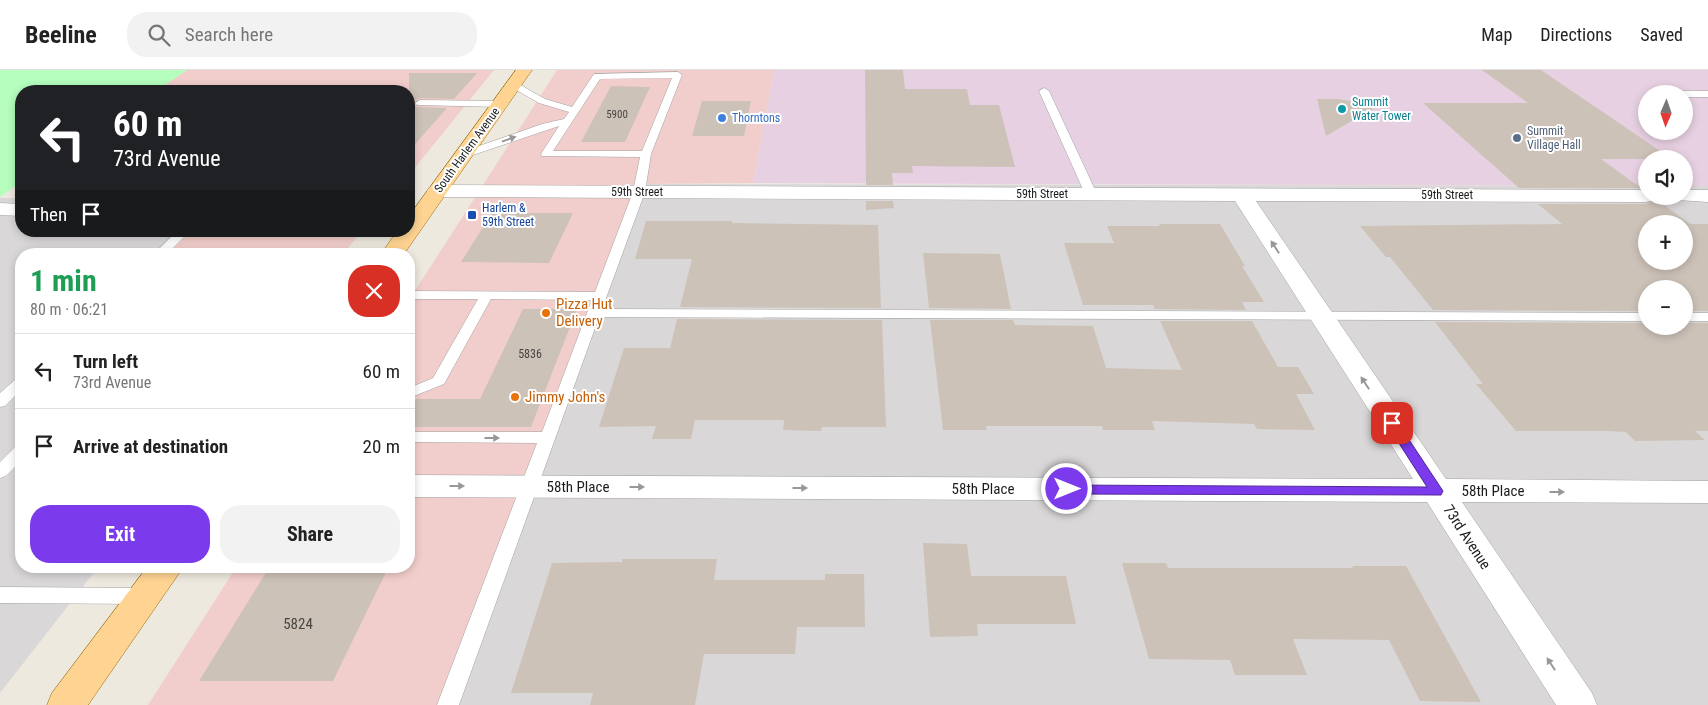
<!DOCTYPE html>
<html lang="en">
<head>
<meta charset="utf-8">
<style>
	:root { --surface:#fff; --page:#f2f2f2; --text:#222; --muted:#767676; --line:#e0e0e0; --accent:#7c3aed }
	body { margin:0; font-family:"Roboto Condensed",sans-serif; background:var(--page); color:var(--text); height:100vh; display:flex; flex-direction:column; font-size:19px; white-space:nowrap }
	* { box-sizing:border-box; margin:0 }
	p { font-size:16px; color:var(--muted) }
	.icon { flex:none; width:28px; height:28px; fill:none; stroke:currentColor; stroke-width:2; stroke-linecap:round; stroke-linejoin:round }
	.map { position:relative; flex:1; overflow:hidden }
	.drawer { position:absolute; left:15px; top:178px; width:400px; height:325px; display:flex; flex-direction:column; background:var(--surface); border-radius:20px; box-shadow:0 2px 8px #0003 }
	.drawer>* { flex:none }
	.top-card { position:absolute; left:15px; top:15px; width:400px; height:152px; border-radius:20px; box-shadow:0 2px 8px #0003; background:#202124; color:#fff; overflow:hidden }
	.needle { width:32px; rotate:182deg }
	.fabs { position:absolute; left:1638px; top:15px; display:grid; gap:10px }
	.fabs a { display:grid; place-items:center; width:55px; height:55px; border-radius:50%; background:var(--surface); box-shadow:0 2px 8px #0003; font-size:25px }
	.pin { position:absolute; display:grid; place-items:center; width:42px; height:42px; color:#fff; margin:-21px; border-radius:10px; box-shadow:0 2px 8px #0006 }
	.me { position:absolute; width:55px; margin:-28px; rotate:90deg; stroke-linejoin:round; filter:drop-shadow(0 0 4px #0008) }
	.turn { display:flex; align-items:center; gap:18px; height:105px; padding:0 15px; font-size:22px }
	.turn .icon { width:65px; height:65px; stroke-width:2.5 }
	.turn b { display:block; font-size:35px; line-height:42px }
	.then { display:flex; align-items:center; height:48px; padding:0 15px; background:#0003; gap:10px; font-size:19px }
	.round { display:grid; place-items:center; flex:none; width:52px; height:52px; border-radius:20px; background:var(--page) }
	.head { display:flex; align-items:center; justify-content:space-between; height:85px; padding:0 15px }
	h1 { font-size:30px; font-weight:700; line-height:38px; color:#1e9e55 }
	.action { display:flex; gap:10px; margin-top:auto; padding:10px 15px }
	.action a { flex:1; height:58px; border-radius:20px; background:var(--accent); color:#fff; font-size:20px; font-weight:700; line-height:58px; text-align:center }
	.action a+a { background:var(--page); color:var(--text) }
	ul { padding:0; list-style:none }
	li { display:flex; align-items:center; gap:15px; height:75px; padding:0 15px; border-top:1px solid var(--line) }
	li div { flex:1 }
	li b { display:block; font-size:19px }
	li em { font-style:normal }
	header { display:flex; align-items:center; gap:30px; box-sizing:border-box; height:70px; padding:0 25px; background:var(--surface); border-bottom:1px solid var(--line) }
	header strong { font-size:24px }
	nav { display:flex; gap:28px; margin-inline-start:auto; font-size:18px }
	.search { width:350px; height:45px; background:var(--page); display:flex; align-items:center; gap:12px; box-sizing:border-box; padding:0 18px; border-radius:20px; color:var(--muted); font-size:19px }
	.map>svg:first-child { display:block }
	.residential { fill:#d9d7d7; fill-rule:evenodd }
	.commercial { fill:#f1cecb }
	.industrial { fill:#e7d0e2; fill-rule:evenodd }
	.park { fill:#b5febe }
	.building { fill:#cdc2b8; fill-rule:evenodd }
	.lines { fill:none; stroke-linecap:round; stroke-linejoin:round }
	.service-casing { stroke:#a2a2a2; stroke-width:1 }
	.minor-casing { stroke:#a2a2a2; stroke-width:1 }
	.primary-casing { stroke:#916700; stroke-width:1 }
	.service { fill:#fff; fill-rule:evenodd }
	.minor { fill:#fff; fill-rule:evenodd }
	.primary { fill:#ffd492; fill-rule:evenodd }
	.oneway { fill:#989898 }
	.route { fill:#7c3aed; stroke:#51269a }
	.culture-dot { fill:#0f9aa8; stroke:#fff; stroke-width:2 }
	.shop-dot { fill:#3f7fe0; stroke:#fff; stroke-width:2 }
	.service-dot { fill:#5c6f8a; stroke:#fff; stroke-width:2 }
	.transit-dot { fill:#1a4fb4; stroke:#fff; stroke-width:2 }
	.food-dot { fill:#e8710a; stroke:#fff; stroke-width:2 }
	.labels { text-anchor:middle; stroke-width:4; stroke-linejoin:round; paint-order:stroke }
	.far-number-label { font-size:11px; fill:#484542 }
	.far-culture-label { font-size:12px; fill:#0d838f; stroke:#fff; text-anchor:start }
	.far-shop-label { font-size:12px; fill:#366cbe; stroke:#fff; text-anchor:start }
	.far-service-label { font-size:12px; fill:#4e5e75; stroke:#fff; text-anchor:start }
	.far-street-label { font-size:12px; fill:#1b1b1b; stroke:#fff }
	.far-transit-label { font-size:12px; fill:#164399; stroke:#fff; text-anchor:start }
	.number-label { font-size:12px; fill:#484542 }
	.food-label { font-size:15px; fill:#c56008; stroke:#fff; text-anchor:start }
	.street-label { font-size:15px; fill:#1b1b1b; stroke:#fff }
	.near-number-label { font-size:15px; fill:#484542 }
</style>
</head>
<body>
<header>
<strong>Beeline</strong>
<div class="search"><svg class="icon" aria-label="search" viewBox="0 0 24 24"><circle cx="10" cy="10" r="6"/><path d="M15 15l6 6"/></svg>Search here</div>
<nav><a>Map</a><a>Directions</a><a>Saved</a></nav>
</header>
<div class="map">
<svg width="1708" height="635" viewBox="0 0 1708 635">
	<rect width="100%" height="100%" fill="#eee9df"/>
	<g class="residential">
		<path d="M641,114L1646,116V126H1684V116H1708V635H441ZM1646,154H1684V191H1646ZM1646,219H1684V256H1646Z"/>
		<polygon points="0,128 21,128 21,161 180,161 155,184 21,184 21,496 99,496 0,623"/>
	</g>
	<g class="commercial">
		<polygon points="187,0 494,0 409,105 409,21 156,21"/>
		<polygon points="557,0 774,0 753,113 641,114 441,635 148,635 237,496 409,496 409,230"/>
		<polygon points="180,161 362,161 343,184 155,184"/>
	</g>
	<path class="industrial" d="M774,0H1708V116H1684V89H1646V116L753,113ZM1646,24H1684V61H1646Z"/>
	<polygon class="park" points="0,0 187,0 156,21 21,21 21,112 0,127"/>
	<g class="building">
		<polygon points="865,0 903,0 905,19 967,19 970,35 999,35 1015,97 912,96 913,103 892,103 893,115 866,115"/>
		<polygon points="1482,0 1541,0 1672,89 1601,89 1641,118 1519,118 1423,33 1528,33"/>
		<polygon points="409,3 477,3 454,29 420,28 414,31 414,34 417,37 447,38 409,81"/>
		<polygon points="611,16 650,17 625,72 581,72"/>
		<polygon points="1317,29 1337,29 1379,35 1326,66"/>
		<polygon points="702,31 751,31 744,66 692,66"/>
		<path d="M1656,129L1690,154H1708V241H1684V219H1646V241L1433,240L1390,187H1386L1360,156L1562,154L1538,134H1646ZM1646,154H1684V191H1646Z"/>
		<polygon points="866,131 893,131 894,138 866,140"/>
		<polygon points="492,143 573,143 549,193 461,192"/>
		<polygon points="646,151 732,151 732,153 878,155 881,238 680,237 692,189 635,189"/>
		<polygon points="1159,154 1220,154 1245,196 1242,196 1264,232 1242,232 1246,240 1155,239 1153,235 1083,235 1064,173 1114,173 1107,156 1160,156"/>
		<polygon points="923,183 1000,184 1011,239 929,238"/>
		<polygon points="523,239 577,239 531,357 409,357 409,341 416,329 480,329"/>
		<polygon points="677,249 882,250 886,357 822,357 821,361 783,360 784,350 695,350 691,369 652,369 656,356 599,357 624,278 670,278"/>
		<polygon points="930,250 1013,250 1015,255 1093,256 1106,298 1182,300 1160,251 1252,251 1278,297 1298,297 1314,324 1296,324 1315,360 1257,359 1254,354 1152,351 1155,360 1103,360 1102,356 986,356 987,360 943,360"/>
		<polygon points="1435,252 1646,253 1646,256 1684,256 1684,253 1708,253 1708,361 1695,361 1705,370 1635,371 1626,362 1608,361 1516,361 1476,314 1483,314"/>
		<polygon points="923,473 967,474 971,506 1066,506 1076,554 977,554 978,566 930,567"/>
		<polygon points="622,489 717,489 714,510 825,510 825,504 864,504 865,557 797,557 795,584 704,584 695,635 590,635 593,623 511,623 552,493 622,492"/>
		<polygon points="1122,493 1166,493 1168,498 1353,498 1352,496 1406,496 1481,632 1420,631 1389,570 1293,569 1307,605 1235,605 1230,590 1149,589"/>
		<polygon points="270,496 389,496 333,611 199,611"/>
	</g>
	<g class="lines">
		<defs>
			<g id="service">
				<path d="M678,2L682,5L651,84L645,122L602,239L1646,243V251L599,247L459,635H437L537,373L409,372V362H542L592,230L491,229L444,314L409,328V318L433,308L478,229H409V221L595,222L633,122L640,87L542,86L541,84L559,56L467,87L463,88L458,85L459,83L542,54L564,49L569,42L539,33L511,17V13H517L545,29L572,37L594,4ZM672,8L642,81H553L600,9Z"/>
				<polygon points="1044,18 1049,21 1097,124 1095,126 1087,126 1085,124 1039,21"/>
				<polygon points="1684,21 1708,21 1708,27 1684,27 1684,24 1680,24"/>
				<polygon points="420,30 500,31 505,34 500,37 417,35 415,33"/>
				<polygon points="177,161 190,161 167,184 154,184"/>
				<rect x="1684" y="243" width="24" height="8"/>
				<polygon points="21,307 21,320 5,336 0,337 0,323 16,309"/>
				<polygon points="21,375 21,391 6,406 0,408 0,392 15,377"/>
				<polygon points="0,517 145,518 152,521 155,526 152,531 145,534 0,533"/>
			</g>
			<g id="minor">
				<polygon points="437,115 1646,120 1646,126 1656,126 1653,130 1646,132 1256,131 1446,409 1708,411 1708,433 1462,432 1592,623 1597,635 1556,635 1427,432 409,427 409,405 1413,409 1235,131 437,127 430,125 427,121 430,117"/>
				<polygon points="1684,120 1708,120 1708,132 1677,130 1674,126 1684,126"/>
				<polygon points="0,133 21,134 21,146 0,145"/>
			</g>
			<g id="primary">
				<polygon points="516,0 532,0 404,184 381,184 397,161 409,161 409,146"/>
				<polygon points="148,496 184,496 88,635 47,635 52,623"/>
			</g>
		</defs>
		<use href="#service" class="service-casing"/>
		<use href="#minor" class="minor-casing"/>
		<use href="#primary" class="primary-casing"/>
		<use href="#service" class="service"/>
		<use href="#minor" class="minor"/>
		<use href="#primary" class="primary"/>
	</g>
	<defs><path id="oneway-solid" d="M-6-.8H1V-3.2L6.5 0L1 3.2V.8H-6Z" transform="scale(1.25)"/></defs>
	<g class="oneway">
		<use href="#oneway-solid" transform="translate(509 69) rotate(-20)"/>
		<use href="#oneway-solid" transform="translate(1275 177) rotate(-123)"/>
		<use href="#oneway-solid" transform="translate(1365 313) rotate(-123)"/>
		<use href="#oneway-solid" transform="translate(492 368)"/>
		<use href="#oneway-solid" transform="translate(457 416)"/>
		<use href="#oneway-solid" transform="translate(637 417)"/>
		<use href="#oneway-solid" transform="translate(800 418)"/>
		<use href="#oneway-solid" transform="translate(1557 422)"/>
		<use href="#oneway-solid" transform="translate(1551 594) rotate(-123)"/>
	</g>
	<polygon class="route" points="1392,349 1396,350 1441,418 1443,421 1441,425 1067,424 1062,423 1060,419 1062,416 1067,415 1427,417 1386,353"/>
	<circle class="culture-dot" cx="1342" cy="39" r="5"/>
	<circle class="shop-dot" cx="722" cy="48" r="5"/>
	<circle class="service-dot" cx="1517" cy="68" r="5"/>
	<rect class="transit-dot" x="467" y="140" width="10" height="10" rx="2.5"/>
	<g class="food-dot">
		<circle cx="546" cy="243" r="5"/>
		<circle cx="515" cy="327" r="5"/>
	</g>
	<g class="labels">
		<g class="far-number-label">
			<text x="617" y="48">5900</text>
		</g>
		<g class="far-culture-label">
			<text x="1352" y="36">Summit<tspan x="1352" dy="14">Water Tower</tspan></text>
		</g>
		<g class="far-shop-label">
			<text x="732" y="52">Thorntons</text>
		</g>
		<g class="far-service-label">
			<text x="1527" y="65">Summit<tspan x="1527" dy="14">Village Hall</tspan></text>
		</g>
		<g class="far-street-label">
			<text transform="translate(467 80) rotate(-54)" y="4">South Harlem Avenue</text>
			<text x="637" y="126">59th Street</text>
			<text x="1042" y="128">59th Street</text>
			<text x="1447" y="129">59th Street</text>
		</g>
		<g class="far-transit-label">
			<text x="482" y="142">Harlem &amp;<tspan x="482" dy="14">59th Street</tspan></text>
		</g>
		<g class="number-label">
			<text x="530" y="288">5836</text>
		</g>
		<g class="food-label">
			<text x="556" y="239">Pizza Hut<tspan x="556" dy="17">Delivery</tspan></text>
			<text x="525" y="332">Jimmy John's</text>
		</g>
		<g class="street-label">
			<text x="578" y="422">58th Place</text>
			<text x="983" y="424">58th Place</text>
			<text x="1493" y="426">58th Place</text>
			<text transform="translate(1467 467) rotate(57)" y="5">73rd Avenue</text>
		</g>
		<g class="near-number-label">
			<text x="298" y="559">5824</text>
		</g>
	</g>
</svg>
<div class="fabs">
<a><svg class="needle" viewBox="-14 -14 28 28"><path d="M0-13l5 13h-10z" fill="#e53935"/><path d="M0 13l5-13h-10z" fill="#767676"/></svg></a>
<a><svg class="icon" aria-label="sound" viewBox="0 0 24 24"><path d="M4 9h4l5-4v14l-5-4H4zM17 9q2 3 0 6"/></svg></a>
<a>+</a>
<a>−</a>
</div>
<div class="pin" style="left:1392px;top:353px;background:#d93025"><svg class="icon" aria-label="arrive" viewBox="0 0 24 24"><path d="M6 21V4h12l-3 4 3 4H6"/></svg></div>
<svg class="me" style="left:1067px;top:419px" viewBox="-20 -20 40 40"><circle r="17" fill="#7c3aed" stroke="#fff" stroke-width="3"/><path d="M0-11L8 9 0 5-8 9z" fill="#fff"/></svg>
<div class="top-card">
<div class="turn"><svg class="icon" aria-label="left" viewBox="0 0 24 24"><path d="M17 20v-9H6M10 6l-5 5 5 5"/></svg><div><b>60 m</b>73rd Avenue</div></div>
<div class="then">Then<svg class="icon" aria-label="arrive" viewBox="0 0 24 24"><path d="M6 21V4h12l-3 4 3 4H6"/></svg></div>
</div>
<section class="drawer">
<div class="head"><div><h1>1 min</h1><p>80 m · 06:21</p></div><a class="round" style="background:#d93025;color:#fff"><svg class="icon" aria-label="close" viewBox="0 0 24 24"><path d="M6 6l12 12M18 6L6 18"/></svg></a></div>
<ul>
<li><svg class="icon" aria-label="left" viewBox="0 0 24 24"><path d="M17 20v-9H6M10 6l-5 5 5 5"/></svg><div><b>Turn left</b><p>73rd Avenue</p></div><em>60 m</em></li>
<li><svg class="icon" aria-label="arrive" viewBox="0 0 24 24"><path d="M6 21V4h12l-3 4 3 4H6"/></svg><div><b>Arrive at destination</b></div><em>20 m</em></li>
</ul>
<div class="action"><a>Exit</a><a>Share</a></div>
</section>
</div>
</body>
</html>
